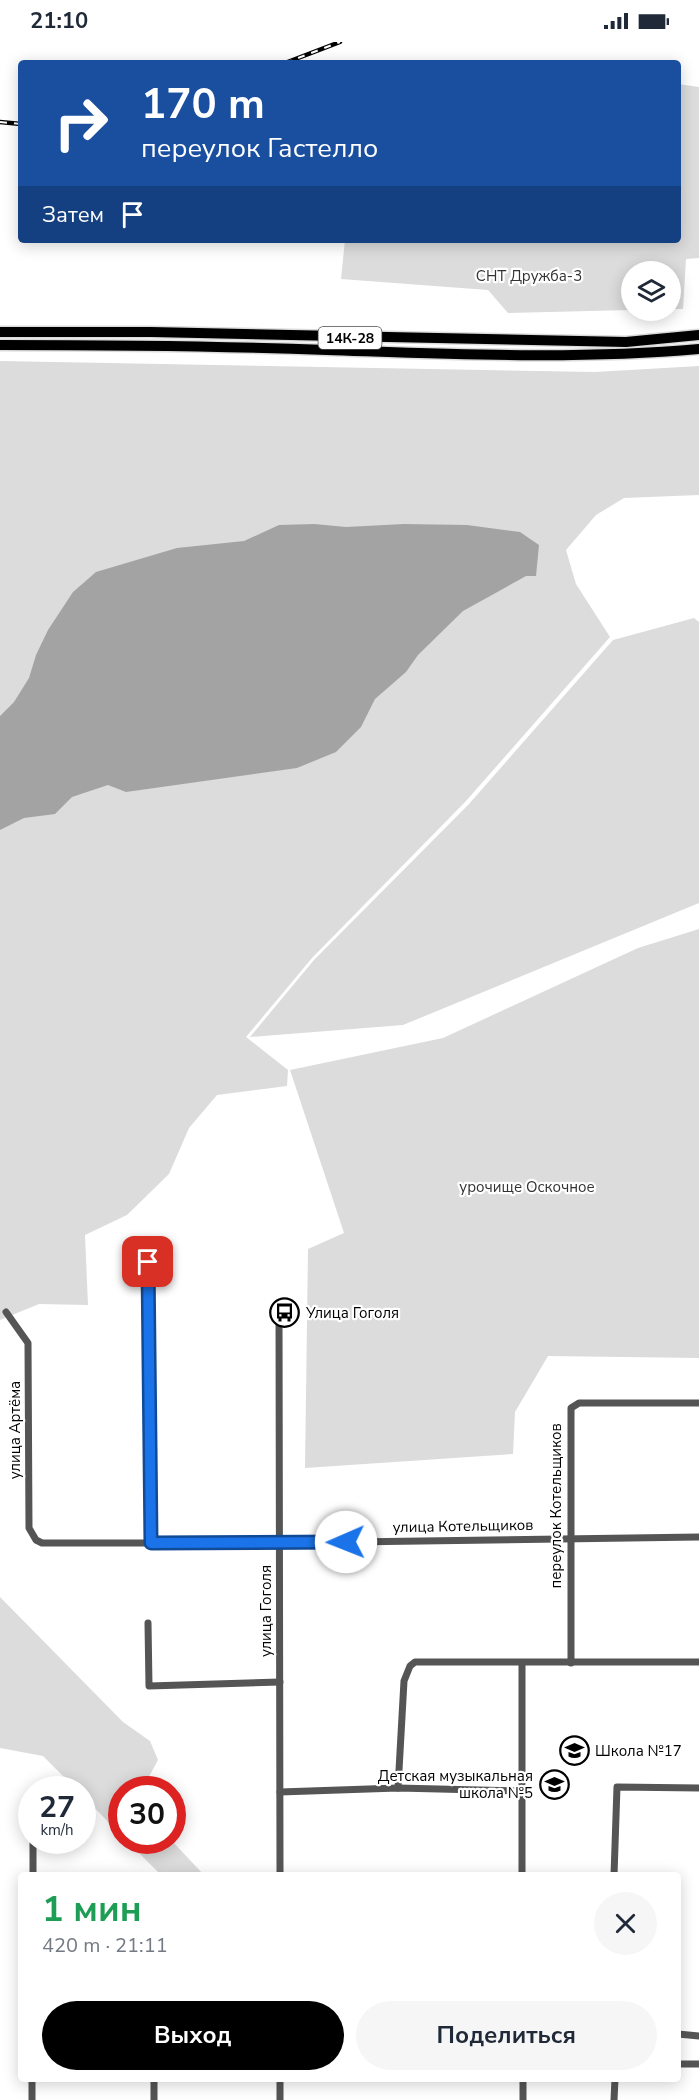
<!DOCTYPE html>
<html lang="ru">
<head>
<meta charset="utf-8">
<style>
	:root { --surface:#fff; --page:#f6f6f7; --text:#1f2937; --muted:#747a83; --accent:#000 }
	body { margin:0; font-family:"Nunito Sans",sans-serif; background:var(--page); color:var(--text); height:100vh; display:flex; flex-direction:column; font-size:22px; white-space:nowrap }
	* { box-sizing:border-box; margin:0 }
	p { font-size:20px; color:var(--muted) }
	.icon { flex:none; width:33px; height:33px; fill:none; stroke:currentColor; stroke-width:2; stroke-linecap:round; stroke-linejoin:round }
	.map { position:relative; flex:1; overflow:hidden }
	.details { position:absolute; left:18px; top:1830px; width:663px; height:210px; display:flex; flex-direction:column; background:var(--surface); border-radius:6px; box-shadow:0 3px 15px #0003 }
	.details>* { flex:none }
	.banner { position:absolute; left:18px; top:18px; width:663px; height:183px; border-radius:6px; box-shadow:0 3px 15px #0003; background:#1a4fa0; color:#fff; overflow:hidden }
	.fabs { position:absolute; left:621px; top:219px; display:grid; gap:12px }
	.fabs a { display:grid; place-items:center; width:60px; height:60px; border-radius:50%; background:var(--surface); box-shadow:0 3px 15px #0003; font-size:30px }
	.speed { position:absolute; left:18px; top:1734px; display:flex; gap:12px; font-size:30px; font-weight:700; text-align:center }
	.speed>* { display:grid; place-content:center; width:78px; height:78px; border-radius:50%; background:var(--surface); box-shadow:0 3px 15px #0003; line-height:1 }
	.speed small { font-size:15px; font-weight:400 }
	.speed .limit { border:9px solid #d22; background:#fff; color:#111 }
	.pin { position:absolute; display:grid; place-items:center; width:51px; height:51px; color:#fff; margin:-26px; border-radius:12px; box-shadow:0 3px 9px #0006 }
	.me { position:absolute; width:66px; margin:-33px; rotate:269deg; stroke-linejoin:round; filter:drop-shadow(0 0 4px #0008) }
	.turn { display:flex; align-items:center; gap:21px; height:126px; padding:0 24px; font-size:27px }
	.turn .icon { width:78px; height:78px; stroke-width:2.5 }
	.turn b { display:block; font-size:42px; line-height:51px }
	.then { display:flex; align-items:center; height:57px; padding:0 24px; background:#0003; gap:12px; font-size:22px }
	.round { display:grid; place-items:center; flex:none; width:63px; height:63px; border-radius:32px; background:var(--page) }
	.overview { display:flex; align-items:center; justify-content:space-between; height:102px; padding:0 24px }
	h1 { font-size:36px; font-weight:700; line-height:45px; color:#1e9e55 }
	.primary-button { display:flex; gap:12px; margin-top:auto; padding:12px 24px }
	.primary-button a { flex:1; height:69px; border-radius:36px; background:var(--accent); color:#fff; font-size:24px; font-weight:700; line-height:69px; text-align:center }
	.primary-button a+a { background:var(--page); color:var(--text) }
	.status { display:flex; justify-content:space-between; align-items:center; height:42px; padding:0 30px; background:var(--surface); direction:ltr }
	.status svg { height:16px; fill:currentColor }
	.map>svg:first-child { display:block }
	.green { fill:#dcdcdc }
	.water { fill:#a3a3a3 }
	.lines { fill:none; stroke-linecap:round; stroke-linejoin:round }
	.primary-casing { stroke:#dbdbdb; stroke-width:13 }
	.street { stroke:#555; stroke-width:7 }
	.primary { stroke:#000; stroke-width:10 }
	.rail-casing { stroke:#000; stroke-width:4.5 }
	.rail { stroke:#fff; stroke-width:2; stroke-dasharray:7; stroke-linecap:butt }
	.route-casing { stroke:#114b97; stroke-width:15 }
	.route { stroke:#1a73e8; stroke-width:10 }
	.labels { text-anchor:middle; stroke-width:4.5; stroke-linejoin:round; paint-order:stroke }
	.shield { fill:#fff; stroke:#4c4c4c; stroke-width:1.5 }
	.shield-label { font-size:14px; font-weight:bold; fill:#000 }
	.park-label { font-size:15px; fill:#333; stroke:#fff }
	.poi-label { font-size:15px; fill:#000; stroke:#fff; text-anchor:start }
	.street-label { font-size:15px; fill:#000; stroke:#fff }
</style>
</head>
<body>
<div class="status"><b>21:10</b><svg viewBox="0 0 49 12"><path d="M0 12V9h3v3zM5 12V6h3v6zM10 12V3h3v9zM15 12V0h3v12zM26 1h20v11H26zM47 4h2v5h-2z"/></svg></div>
<div class="map">
<svg width="699" height="2058" viewBox="0 0 699 2058">
	<rect width="100%" height="100%" fill="#fff"/>
	<g class="green">
		<polygon points="678,42 699,45 699,216 686,217 683,267 671,267 670,230 632,230 631,268 508,271 488,248 341,237 345,198 678,198"/>
		<polygon points="0,319 595,330 699,324 699,453 624,456 596,473 566,508 576,542 610,595 466,759 312,916 246,995 288,1028 287,1044 217,1053 189,1086 169,1132 127,1173 85,1193 88,1263 39,1262 0,1278"/>
		<polygon points="694,576 699,580 699,861 403,983 250,995 314,918 469,762 613,598"/>
		<polygon points="699,887 699,1316 548,1314 515,1370 513,1412 305,1426 308,1207 344,1191 290,1028 443,996 638,906"/>
		<polygon points="0,1555 123,1680 150,1699 158,1718 144,1744 145,1747 122,1748 121,1793 83,1754 82,1748 76,1747 43,1714 0,1706"/>
		<polygon points="127,1799 172,1799 204,1833 161,1833"/>
	</g>
	<polygon class="water" points="314,482 346,485 404,482 467,483 520,490 539,503 536,534 526,534 463,569 418,613 406,630 375,657 361,685 336,710 297,726 126,750 108,743 72,755 55,772 24,776 0,788 0,674 14,660 29,636 36,613 48,588 73,550 96,530 177,506 244,499 279,483"/>
	<g class="lines">
		<defs>
			<g id="primary">
				<polyline points="0,290 151,290 626,300 699,293"/>
				<path d="M0,303C109,303 218,304 327,308C451,312 575,318 699,307"/>
			</g>
		</defs>
		<use href="#primary" class="primary-casing"/>
		<g class="street">
			<polyline points="148,1202 151,1501"/>
			<polyline points="279,1268 280,1833"/>
			<polyline points="6,1270 28,1301 29,1486 36,1498 42,1501 280,1501 699,1495"/>
			<polyline points="148,1581 149,1644 280,1640"/>
			<polyline points="522,1621 522,1833"/>
			<polyline points="571,1621 571,1366 579,1361 699,1361"/>
			<polyline points="398,1746 404,1639 410,1624 415,1620 699,1620"/>
			<polyline points="280,1750 398,1746 522,1749"/>
			<polyline points="33,1833 33,1798"/>
			<polyline points="614,1833 617,1745 699,1746"/>
			<polyline points="678,1992 699,1994"/>
			<polyline points="678,2022 699,2022"/>
			<polyline points="280,2037 280,2058"/>
			<polyline points="523,2037 523,2058"/>
			<polyline points="32,2058 32,2037"/>
			<polyline points="154,2058 154,2037"/>
			<polyline points="614,2058 615,2037"/>
		</g>
		<use href="#primary" class="primary"/>
		<defs>
			<g id="rail">
				<polyline points="285,21 340,0"/>
				<polyline points="0,80 21,82"/>
			</g>
		</defs>
		<use href="#rail" class="rail-casing"/>
		<use href="#rail" class="rail"/>
	</g>
	<g class="lines">
		<defs>
			<polyline id="route" points="148,1220 151,1501 346,1500"/>
		</defs>
		<use href="#route" class="route-casing"/>
		<use href="#route" class="route"/>
	</g>
	<defs>
		<symbol id="bus-ring" viewBox="-11 -11 22 22"><circle r="9.5" fill="#fff" stroke="#000" stroke-width="1.5"/><path d="M-5-6H5V4H4V6H2V4H-2V6H-4V4H-5ZM-3.5-4V0h7V-4ZM-3.5 1.2v1.5H-2V1.2ZM2 1.2v1.5H3.5V1.2Z" fill="#000"/></symbol>
		<symbol id="school-ring" viewBox="-11 -11 22 22"><circle r="9.5" fill="#fff" stroke="#000" stroke-width="1.5"/><path d="M0-5L7-2L0 1L-7-2ZM-4 1L0 2.5L4 1V4Q0 6-4 4Z" fill="#000"/></symbol>
	</defs>
	<g fill-rule="evenodd">
		<use href="#bus-ring" x="268" y="1254" width="33" height="33"/>
		<use href="#school-ring" x="558" y="1692" width="33" height="33"/>
		<use href="#school-ring" x="538" y="1726" width="33" height="33"/>
	</g>
	<g class="labels">
		<rect class="shield" x="318.5" y="285" width="63" height="22" rx="4.5"/>
		<g class="shield-label">
			<text x="350" y="301">14К-28</text>
		</g>
		<g class="park-label">
			<text x="529" y="239">СНТ Дружба-3</text>
			<text x="527" y="1150">урочище Оскочное</text>
		</g>
		<g class="poi-label">
			<text x="306" y="1276">Улица Гоголя</text>
			<text x="595" y="1714">Школа №17</text>
			<text x="533" y="1739" text-anchor="end">Детская музыкальная<tspan x="533" dy="17">школа №5</tspan></text>
		</g>
		<g class="street-label">
			<text transform="translate(15 1388) rotate(-90)" y="5">улица Артёма</text>
			<text transform="translate(556 1464) rotate(-90)" y="5">переулок Котельщиков</text>
			<text transform="translate(463 1484) rotate(-1)" y="5">улица Котельщиков</text>
			<text transform="translate(266 1569) rotate(-90)" y="5">улица Гоголя</text>
		</g>
	</g>
</svg>
<div class="fabs">
<a><svg class="icon" aria-label="layers" viewBox="0 0 24 24"><path d="M12 4l9 5-9 5-9-5zM3 14l9 5 9-5"/></svg></a>
</div>
<div class="speed"><div>27<small>km/h</small></div><div class="limit">30</div></div>
<div class="pin" style="left:148px;top:1220px;background:#d93025"><svg class="icon" aria-label="arrive" viewBox="0 0 24 24"><path d="M6 21V4h12l-3 4 3 4H6"/></svg></div>
<svg class="me" style="left:346px;top:1500px" viewBox="-20 -20 40 40"><circle r="19" fill="#fff"/><path d="M0-13L10 11 0 6-10 11z" fill="#1a73e8"/></svg>
<div class="banner">
<div class="turn"><svg class="icon" aria-label="right" viewBox="0 0 24 24"><path d="M7 20v-9h11M14 6l5 5-5 5"/></svg><div><b>170 m</b>переулок Гастелло</div></div>
<div class="then">Затем<svg class="icon" aria-label="arrive" viewBox="0 0 24 24"><path d="M6 21V4h12l-3 4 3 4H6"/></svg></div>
</div>
<section class="details">
<div class="overview"><div><h1>1 мин</h1><p>420 m · 21:11</p></div><a class="round"><svg class="icon" aria-label="close" viewBox="0 0 24 24"><path d="M6 6l12 12M18 6L6 18"/></svg></a></div>
<div class="primary-button"><a>Выход</a><a>Поделиться</a></div>
</section>
</div>
</body>
</html>
